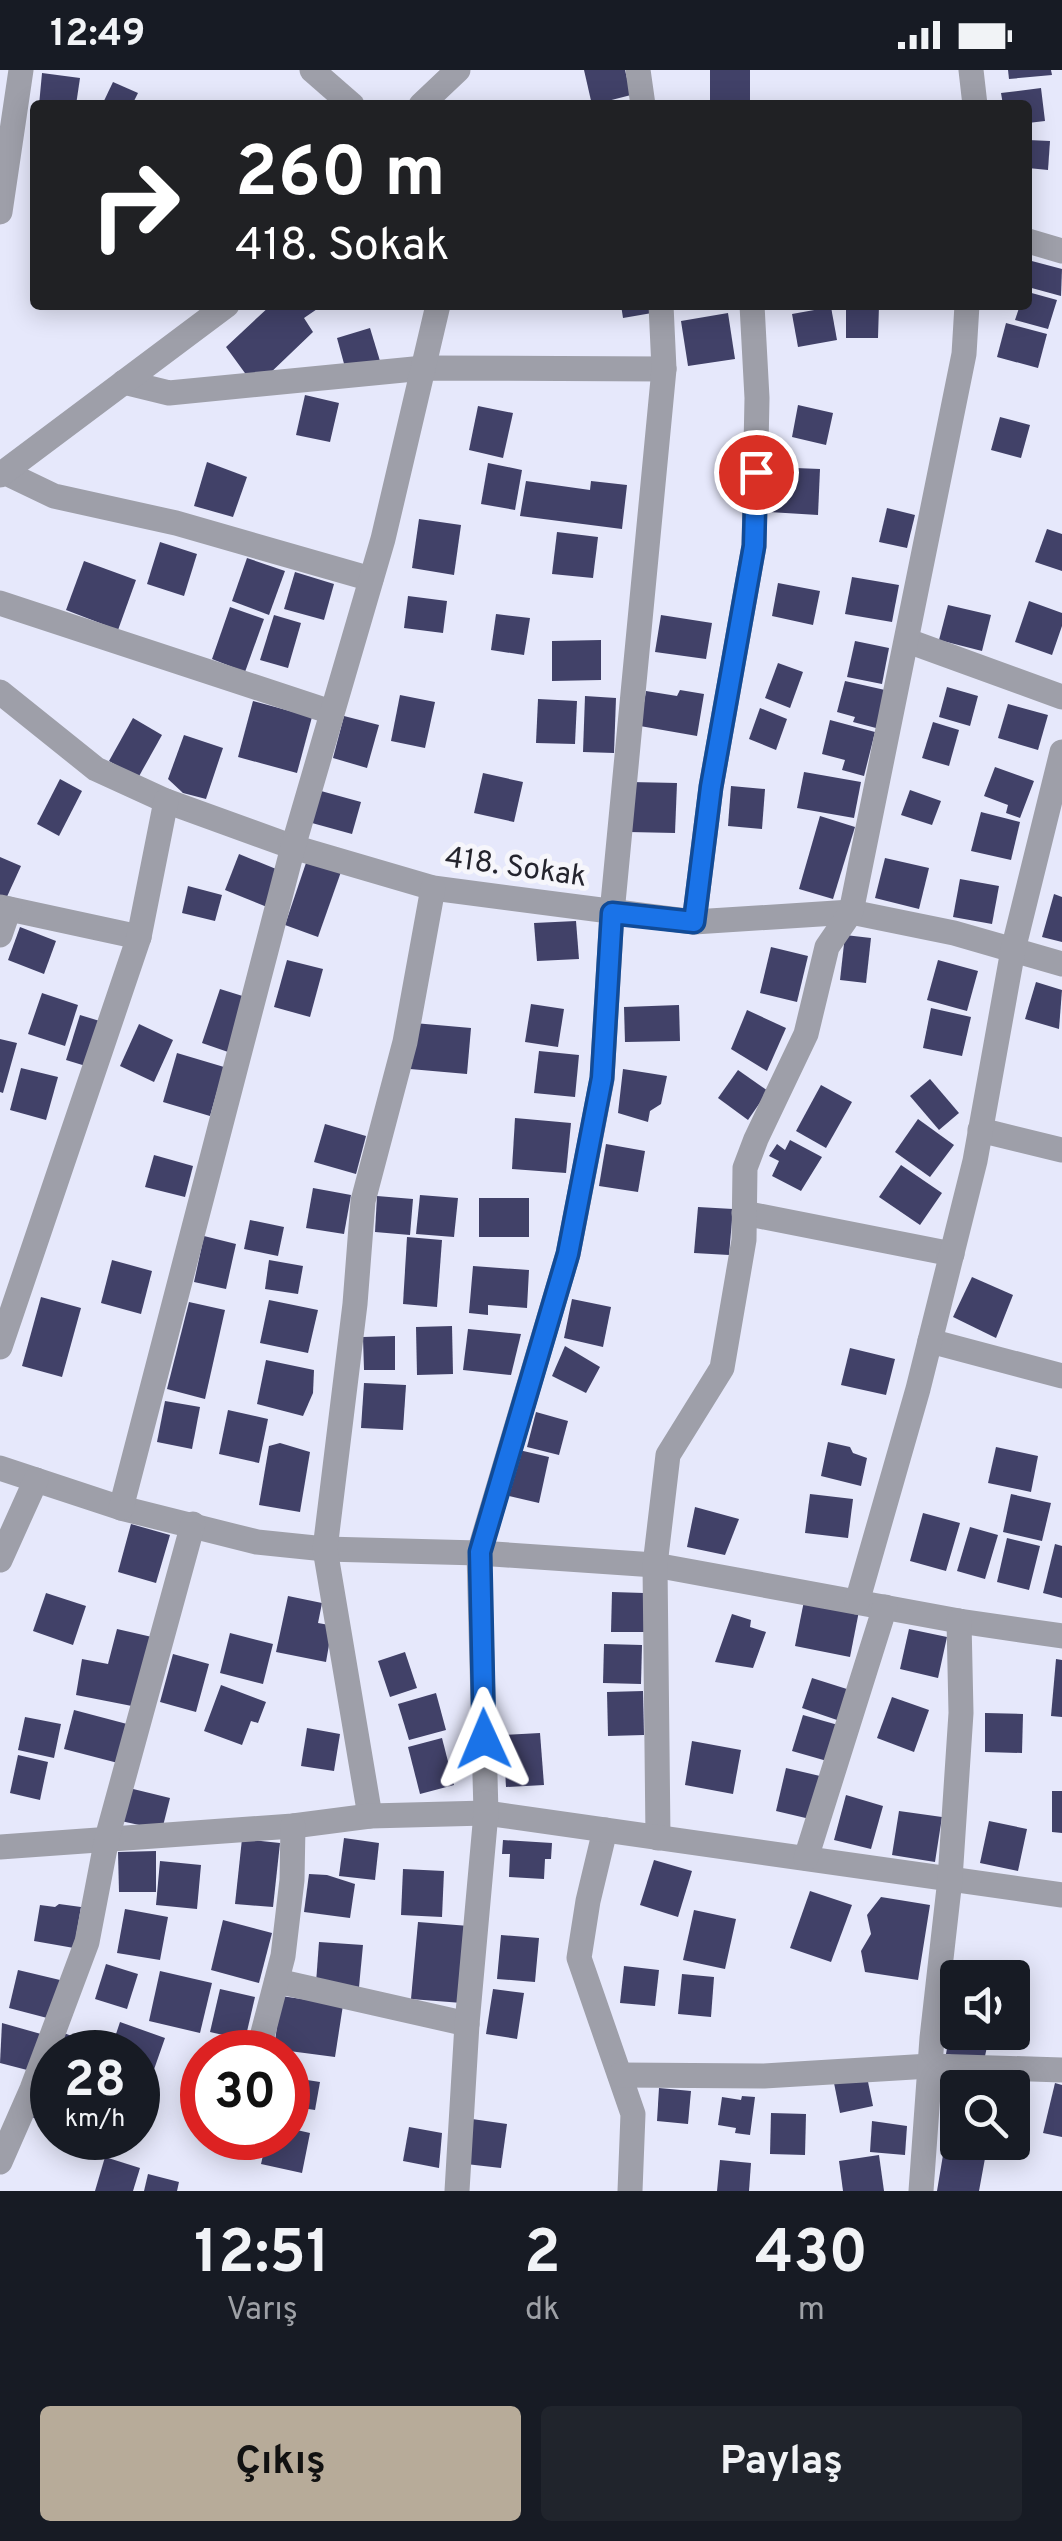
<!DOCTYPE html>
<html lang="tr">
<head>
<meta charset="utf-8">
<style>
	:root { --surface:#171b24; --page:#20242c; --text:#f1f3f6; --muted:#9ea1a6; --accent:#b7ab99 }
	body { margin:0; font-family:Overpass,sans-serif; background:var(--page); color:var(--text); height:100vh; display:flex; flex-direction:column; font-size:38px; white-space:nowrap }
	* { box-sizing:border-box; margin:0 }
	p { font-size:32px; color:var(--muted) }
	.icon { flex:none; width:55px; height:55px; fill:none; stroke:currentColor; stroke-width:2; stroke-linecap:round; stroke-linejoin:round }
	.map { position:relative; height:2121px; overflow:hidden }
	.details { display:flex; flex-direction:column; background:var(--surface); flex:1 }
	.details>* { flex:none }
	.hud { position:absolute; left:30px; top:30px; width:1002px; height:210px; border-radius:10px; box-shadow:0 5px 25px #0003; background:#202124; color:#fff; overflow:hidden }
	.controls { position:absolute; left:940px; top:1890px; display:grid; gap:20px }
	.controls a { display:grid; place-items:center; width:90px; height:90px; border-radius:10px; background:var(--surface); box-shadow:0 5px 25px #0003; font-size:50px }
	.speed { position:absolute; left:30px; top:1960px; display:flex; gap:20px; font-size:50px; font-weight:700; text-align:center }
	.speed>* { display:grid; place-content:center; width:130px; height:130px; border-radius:50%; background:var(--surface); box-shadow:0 5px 25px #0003; line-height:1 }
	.speed small { font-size:25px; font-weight:400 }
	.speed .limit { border:15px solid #d22; background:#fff; color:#111 }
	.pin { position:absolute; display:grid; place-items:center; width:85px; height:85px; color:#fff; margin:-42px; border:5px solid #fff; border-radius:50%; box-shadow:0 2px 10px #0007 }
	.me { position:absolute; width:110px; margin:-55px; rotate:359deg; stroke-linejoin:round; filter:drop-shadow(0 0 8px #0008) }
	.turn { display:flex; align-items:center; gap:35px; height:210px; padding:0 40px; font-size:45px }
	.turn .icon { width:130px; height:130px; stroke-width:2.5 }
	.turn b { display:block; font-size:70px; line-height:85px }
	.eta { display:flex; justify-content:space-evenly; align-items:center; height:170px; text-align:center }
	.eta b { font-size:60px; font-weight:700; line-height:70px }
	.primary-button { display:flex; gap:20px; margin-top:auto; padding:20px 40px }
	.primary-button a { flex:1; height:115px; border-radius:10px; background:var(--accent); color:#111; font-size:40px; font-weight:700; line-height:115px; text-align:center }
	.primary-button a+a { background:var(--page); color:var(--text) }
	.status { display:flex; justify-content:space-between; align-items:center; height:70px; padding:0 50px; background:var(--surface); direction:ltr }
	.status svg { height:28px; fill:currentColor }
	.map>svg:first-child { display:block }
	.building { fill:#414168 }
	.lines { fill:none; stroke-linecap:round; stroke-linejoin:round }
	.minor { stroke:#9e9fa9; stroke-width:25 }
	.route-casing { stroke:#114b97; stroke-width:25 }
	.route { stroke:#1a73e8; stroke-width:18 }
	.labels { text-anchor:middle; stroke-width:10; stroke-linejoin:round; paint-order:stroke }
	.street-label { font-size:30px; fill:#25252e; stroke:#f6f6fb }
</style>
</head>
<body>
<div class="status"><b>12:49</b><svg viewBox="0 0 49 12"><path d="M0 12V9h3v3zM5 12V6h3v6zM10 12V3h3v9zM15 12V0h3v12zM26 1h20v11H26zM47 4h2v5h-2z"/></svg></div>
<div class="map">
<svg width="1062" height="2121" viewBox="0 0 1062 2121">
	<rect width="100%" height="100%" fill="#e6e8fb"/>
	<g class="building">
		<polygon points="584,0 625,0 631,25 592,35"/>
		<rect x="710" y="0" width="40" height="35"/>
		<polygon points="1008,0 1051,0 1052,5 1009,9"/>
		<polygon points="42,3 80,8 76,35 39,35"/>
		<polygon points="113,12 138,23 132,35 102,35"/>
		<polygon points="1041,18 1045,51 1028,53 1028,35 1003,35 1001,23"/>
		<polygon points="1028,70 1050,71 1048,100 1028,98"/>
		<polygon points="1028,190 1062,199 1061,226 1028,217"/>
		<polygon points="1028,222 1057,230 1048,259 1015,250 1020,235 1028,235"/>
		<polygon points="271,235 323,235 304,248 313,262 266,307 250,310 226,277"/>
		<polygon points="621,235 650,235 652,243 623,248"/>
		<polygon points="846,235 879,235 878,268 846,268"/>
		<polygon points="831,237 837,270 798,277 792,244"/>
		<polygon points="728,243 735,289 688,296 681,251"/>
		<polygon points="1006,253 1047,264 1038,298 997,287"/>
		<polygon points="370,258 380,291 346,301 337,268"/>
		<polygon points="305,325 339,333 330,372 296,365"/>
		<polygon points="798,335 833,343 826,375 792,367"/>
		<polygon points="478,336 513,343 503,388 469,380"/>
		<polygon points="1000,347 1030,355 1021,388 991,380"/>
		<polygon points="207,392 247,407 233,447 194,436"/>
		<polygon points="488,393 522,400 515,440 481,434"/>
		<polygon points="771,397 820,399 818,445 769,442"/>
		<polygon points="526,411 590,420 591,411 627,415 622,459 520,446"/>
		<polygon points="887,438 915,445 907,478 879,472"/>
		<polygon points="419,449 461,455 454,505 412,498"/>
		<polygon points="1047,459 1062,464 1062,501 1035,492"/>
		<polygon points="557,462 598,467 593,508 552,504"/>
		<polygon points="160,472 197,484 184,526 147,514"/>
		<polygon points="247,488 285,501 269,545 232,531"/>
		<polygon points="84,491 136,510 118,560 66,540"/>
		<polygon points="295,502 334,514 324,550 284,539"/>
		<polygon points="852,507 899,515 892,552 845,544"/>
		<polygon points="778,513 820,521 813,555 772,546"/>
		<polygon points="408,526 447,531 443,563 404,558"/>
		<polygon points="1029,531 1062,543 1062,556 1052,585 1015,572"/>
		<polygon points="948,535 991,545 982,581 939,570"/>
		<polygon points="230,537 264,549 245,602 212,589"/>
		<polygon points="496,544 530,548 524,585 491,580"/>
		<polygon points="274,545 301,553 288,598 260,590"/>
		<polygon points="661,545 712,553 706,589 655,582"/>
		<polygon points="601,570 601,610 552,611 552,571"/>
		<polygon points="855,571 889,578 882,614 847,607"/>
		<polygon points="778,593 803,602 790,638 765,628"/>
		<polygon points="845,611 885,620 876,658 853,652 855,647 837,642"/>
		<polygon points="947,617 978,626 970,656 939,647"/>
		<polygon points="680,620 704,624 697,666 640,656 646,621 677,626"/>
		<polygon points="400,625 435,632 425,678 391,671"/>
		<polygon points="585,626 616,628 614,683 583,682"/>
		<polygon points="538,629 577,631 575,674 536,673"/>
		<polygon points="253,631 312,647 297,703 238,687"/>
		<polygon points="1008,634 1048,645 1038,680 998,668"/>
		<polygon points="760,638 787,649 776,680 749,669"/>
		<polygon points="344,646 379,655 367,698 333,688"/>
		<polygon points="133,648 162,665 138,708 109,691"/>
		<polygon points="830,650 875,662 864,706 842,700 845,690 822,684"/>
		<polygon points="933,652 959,660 949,696 922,688"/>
		<polygon points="184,665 223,678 206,729 183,723 168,709"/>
		<polygon points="995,697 1034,711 1020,748 1006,743 1008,735 984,726"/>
		<polygon points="804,702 861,712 854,748 797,738"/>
		<polygon points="483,703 523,712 514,752 474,743"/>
		<polygon points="60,709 82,721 59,766 37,754"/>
		<polygon points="630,712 677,713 675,763 629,762"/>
		<polygon points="731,716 765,719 762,759 728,756"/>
		<polygon points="910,720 941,731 932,755 901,745"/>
		<polygon points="321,721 361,732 352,764 312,753"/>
		<polygon points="981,742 1020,752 1011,790 971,781"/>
		<polygon points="820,746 855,757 833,829 799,819"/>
		<polygon points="239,784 281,801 267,837 225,820"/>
		<polygon points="0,787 21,796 5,831 0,829"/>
		<polygon points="308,787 342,799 318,867 285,855"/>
		<polygon points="885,788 929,798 919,839 875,828"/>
		<polygon points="960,809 999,816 992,854 953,847"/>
		<polygon points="188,816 222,825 215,851 182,843"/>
		<polygon points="1054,824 1062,827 1062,872 1042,867"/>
		<polygon points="576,851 579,889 537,891 534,853"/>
		<polygon points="20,857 56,871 44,904 8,890"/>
		<polygon points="845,865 871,868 866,913 840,910"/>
		<polygon points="771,877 808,886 797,932 760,923"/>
		<polygon points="287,890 323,899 310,947 274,937"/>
		<polygon points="938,890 978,901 967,941 927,930"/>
		<polygon points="1036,912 1062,920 1059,959 1025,949"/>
		<polygon points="220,919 249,928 231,983 202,973"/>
		<polygon points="42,923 78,935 65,976 28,964"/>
		<polygon points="531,934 564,939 558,977 525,972"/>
		<polygon points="679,935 680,971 625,972 624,937"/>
		<polygon points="931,938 971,947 962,986 923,978"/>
		<polygon points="747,940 786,958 767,1001 731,979"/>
		<polygon points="80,945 103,952 89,997 66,990"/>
		<polygon points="414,953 471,958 467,1004 410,999"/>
		<polygon points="139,954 173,970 154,1012 120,996"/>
		<polygon points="0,969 17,973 3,1023 0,1022"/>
		<polygon points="539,981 579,985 575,1027 534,1023"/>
		<polygon points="177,983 224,997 210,1046 163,1032"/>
		<polygon points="21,998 58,1007 46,1050 10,1040"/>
		<polygon points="623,999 667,1006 661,1034 650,1041 648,1052 618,1043"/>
		<polygon points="738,1000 768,1021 748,1050 718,1028"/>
		<polygon points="930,1009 959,1043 939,1060 910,1026"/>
		<polygon points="821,1015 852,1032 826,1078 796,1061"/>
		<polygon points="515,1048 571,1053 566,1103 512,1099"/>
		<polygon points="918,1049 954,1075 930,1107 895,1082"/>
		<polygon points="325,1054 366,1066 356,1104 314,1092"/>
		<polygon points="790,1070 822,1087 801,1121 772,1106 779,1091 769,1086 777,1074 785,1080"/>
		<polygon points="606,1074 645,1081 638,1122 599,1116"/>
		<polygon points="154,1085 193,1096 185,1127 145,1117"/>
		<polygon points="901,1095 942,1123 920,1155 879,1127"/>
		<polygon points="313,1118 351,1125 344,1164 306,1158"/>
		<polygon points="420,1125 458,1128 454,1167 416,1164"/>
		<polygon points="377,1126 413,1129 410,1165 375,1162"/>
		<rect x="479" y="1128" width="50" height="39"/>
		<polygon points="698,1137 733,1139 729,1185 694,1183"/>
		<polygon points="250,1150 284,1157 278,1186 244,1179"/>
		<polygon points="204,1166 236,1174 226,1219 194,1212"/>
		<polygon points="407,1167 442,1170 437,1237 403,1234"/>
		<polygon points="112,1190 152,1201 141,1244 101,1233"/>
		<polygon points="269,1190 303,1196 298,1224 265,1219"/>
		<polygon points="473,1196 529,1200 527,1238 488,1235 488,1245 469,1243"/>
		<polygon points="972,1207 1013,1225 996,1268 953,1247"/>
		<polygon points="41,1227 81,1238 62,1307 22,1296"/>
		<polygon points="572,1229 611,1237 603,1277 564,1268"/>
		<polygon points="269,1230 318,1240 308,1283 260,1273"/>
		<polygon points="189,1232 225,1240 205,1329 167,1319"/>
		<polygon points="452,1256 453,1304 417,1305 416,1257"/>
		<polygon points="468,1259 521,1264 511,1305 463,1300"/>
		<polygon points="395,1266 395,1300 364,1300 363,1267"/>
		<polygon points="565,1276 600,1297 586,1323 552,1306"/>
		<polygon points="850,1278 895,1289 886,1325 841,1315"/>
		<polygon points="266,1290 314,1300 313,1323 303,1346 257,1334"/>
		<polygon points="364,1313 406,1315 403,1360 361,1358"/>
		<polygon points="165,1331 200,1337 192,1379 157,1372"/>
		<polygon points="228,1340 268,1349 259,1393 219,1384"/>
		<polygon points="536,1342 568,1351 559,1385 527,1377"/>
		<polygon points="828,1372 850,1377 853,1383 867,1388 861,1416 821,1406"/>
		<polygon points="280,1373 310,1382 300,1442 259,1435 269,1376"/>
		<polygon points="996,1377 1038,1386 1031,1422 988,1413"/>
		<polygon points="519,1380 549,1387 539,1433 509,1426"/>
		<polygon points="810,1424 853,1429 848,1468 805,1463"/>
		<polygon points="1011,1424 1051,1433 1042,1471 1003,1462"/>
		<polygon points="695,1437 739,1449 725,1485 687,1477"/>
		<polygon points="923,1443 960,1453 946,1501 910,1491"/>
		<polygon points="131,1454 170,1465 156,1513 118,1502"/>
		<polygon points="970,1457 998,1465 985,1509 957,1501"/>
		<polygon points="1007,1468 1040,1476 1029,1520 997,1512"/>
		<polygon points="1055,1474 1062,1476 1062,1528 1043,1523"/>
		<polygon points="612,1522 644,1523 644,1562 611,1562"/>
		<polygon points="46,1523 86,1536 73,1575 33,1561"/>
		<polygon points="288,1526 322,1533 318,1553 329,1555 330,1569 326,1592 276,1582"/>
		<polygon points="804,1531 859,1541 850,1587 795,1576"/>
		<polygon points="732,1544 751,1550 750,1557 766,1562 753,1598 715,1592"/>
		<polygon points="117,1559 152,1567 137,1637 76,1625 82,1589 108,1594"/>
		<polygon points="909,1559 947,1567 938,1608 900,1599"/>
		<polygon points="230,1563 273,1574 263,1614 220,1603"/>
		<polygon points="604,1574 642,1575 641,1614 603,1613"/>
		<polygon points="405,1582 417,1618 390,1627 378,1591"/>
		<polygon points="173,1584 209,1594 196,1642 160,1632"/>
		<polygon points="1056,1589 1062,1590 1062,1647 1051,1646"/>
		<polygon points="812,1608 850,1620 840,1651 802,1638"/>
		<polygon points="221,1615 266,1632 258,1653 251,1651 242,1675 204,1661"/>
		<polygon points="643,1621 644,1665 608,1666 607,1622"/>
		<polygon points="436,1623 446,1660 409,1670 398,1634"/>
		<polygon points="892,1627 929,1640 914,1682 877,1668"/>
		<polygon points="74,1640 127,1654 118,1693 64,1679"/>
		<polygon points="985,1643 1023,1644 1022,1683 985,1682"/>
		<polygon points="803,1645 838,1655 827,1691 792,1681"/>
		<polygon points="25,1647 61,1654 54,1688 18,1680"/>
		<polygon points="307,1658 340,1664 334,1701 301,1696"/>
		<polygon points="540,1663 544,1715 506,1717 503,1665"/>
		<polygon points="442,1668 454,1715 420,1724 408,1677"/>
		<polygon points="692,1671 741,1680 733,1724 685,1715"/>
		<polygon points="18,1685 48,1692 40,1730 10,1723"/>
		<polygon points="786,1698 820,1706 810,1749 776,1741"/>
		<polygon points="129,1718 170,1728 162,1760 121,1751"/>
		<polygon points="1052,1721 1062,1721 1062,1763 1052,1762"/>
		<polygon points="846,1725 883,1736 871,1779 834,1770"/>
		<polygon points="899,1741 942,1747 935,1792 892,1785"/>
		<polygon points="989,1751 1027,1759 1018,1801 980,1793"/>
		<polygon points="344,1768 379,1773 375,1810 339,1806"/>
		<polygon points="242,1769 280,1773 273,1837 235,1834"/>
		<polygon points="503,1770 552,1773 551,1789 545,1789 544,1809 509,1807 510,1784 502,1784"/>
		<polygon points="156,1781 156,1822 119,1822 118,1782"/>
		<polygon points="654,1790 692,1801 678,1847 640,1835"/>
		<polygon points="160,1791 201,1795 197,1839 156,1835"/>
		<polygon points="403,1799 444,1801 442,1847 401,1845"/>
		<polygon points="309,1804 327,1805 355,1814 350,1848 304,1842"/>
		<polygon points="810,1821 852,1835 831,1892 790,1878"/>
		<polygon points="881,1827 930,1835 918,1910 865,1902 861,1881 871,1864 867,1845"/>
		<polygon points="59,1834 81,1837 74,1878 34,1871 40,1835 55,1837"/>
		<polygon points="125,1839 168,1847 160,1890 117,1883"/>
		<polygon points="694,1840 736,1849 725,1899 683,1890"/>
		<polygon points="223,1850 272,1863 259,1913 211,1900"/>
		<polygon points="418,1852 469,1856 462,1933 411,1929"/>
		<polygon points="501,1865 539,1868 535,1912 497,1909"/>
		<polygon points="319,1872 363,1875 359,1917 316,1913"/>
		<polygon points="106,1894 138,1904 127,1939 95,1929"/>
		<polygon points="624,1896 659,1900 655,1936 620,1933"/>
		<polygon points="18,1900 60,1910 51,1949 9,1938"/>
		<polygon points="160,1901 212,1913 200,1963 149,1951"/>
		<polygon points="682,1904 714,1907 711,1947 678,1944"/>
		<polygon points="220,1919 255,1927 245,1970 210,1962"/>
		<polygon points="493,1919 524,1923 517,1969 486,1964"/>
		<polygon points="281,1926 343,1935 335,1987 274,1979"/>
		<polygon points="954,1940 958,1940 958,1962 990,1962 984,1991 946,1984"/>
		<polygon points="120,1952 165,1968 144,2028 138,2026 138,1982 110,1982"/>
		<polygon points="2,1953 41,1964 31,2001 0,1993"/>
		<polygon points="64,1963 102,1978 101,1982 57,1982"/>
		<polygon points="288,2007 320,2012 315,2040 288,2036"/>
		<polygon points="867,2007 873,2036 840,2043 834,2013"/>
		<polygon points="49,2011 52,2013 52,2057 32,2047"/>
		<polygon points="1055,2013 1062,2015 1062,2067 1043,2063"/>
		<polygon points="659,2018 691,2021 688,2054 657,2051"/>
		<polygon points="742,2026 755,2027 750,2065 735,2063 736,2058 718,2055 722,2027 741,2030"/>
		<polygon points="771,2043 806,2044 805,2085 770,2084"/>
		<polygon points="472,2049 507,2054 501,2098 466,2094"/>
		<polygon points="872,2051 907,2056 905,2085 870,2082"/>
		<polygon points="409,2057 442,2063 439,2098 403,2091"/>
		<polygon points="288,2058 310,2063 302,2103 261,2094 267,2068 288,2068"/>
		<polygon points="947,2061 958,2063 958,2072 988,2072 979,2121 937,2121"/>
		<polygon points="879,2085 884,2121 843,2121 839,2091"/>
		<polygon points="105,2087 140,2098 133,2121 95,2121"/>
		<polygon points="720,2090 751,2093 749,2121 717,2121"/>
		<polygon points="148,2104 179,2112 177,2121 144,2121"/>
	</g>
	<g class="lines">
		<g class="minor">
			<polyline points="312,0 352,35"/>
			<polyline points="638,0 643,35"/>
			<polyline points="971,0 975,35"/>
			<polyline points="421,35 458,0"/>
			<polyline points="0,142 21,0"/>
			<polyline points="1028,171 1062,181"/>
			<polyline points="124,312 169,323 424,298 664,299"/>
			<polyline points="4,402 54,426 176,453 371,509"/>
			<polyline points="0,405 227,235"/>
			<polyline points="0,533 331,642"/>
			<polyline points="908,571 1062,627"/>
			<polyline points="0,622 96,699 166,731 293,777 433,818 694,852 851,842 954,863 1062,894"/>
			<polyline points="0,837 139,867"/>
			<polyline points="694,852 711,717 754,476 757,328 752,235"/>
			<polyline points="0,865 9,839"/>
			<polyline points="980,1060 1062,1080"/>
			<polyline points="744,1143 952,1184"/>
			<polyline points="930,1271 1062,1306"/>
			<polyline points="0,1277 139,867 166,731"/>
			<polyline points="0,1398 121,1438 257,1472 325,1479 479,1483 655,1495 959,1551 1062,1566"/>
			<polyline points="121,1438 293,777 383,469 438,235"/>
			<polyline points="0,1490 36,1410"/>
			<polyline points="857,1532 918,1319 975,1091 1013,880 1062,682"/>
			<polyline points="370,1746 325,1479 355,1234 363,1131 405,972 433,818"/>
			<polyline points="605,1760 588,1831 579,1888 633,2044 630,2121"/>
			<polyline points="658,1768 655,1495 668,1385 722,1298 744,1170 745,1098 756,1069 806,964 827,877 851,842 964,284 967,235"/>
			<polyline points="0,1777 293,1756 370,1746 486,1743 1062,1825"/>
			<polyline points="806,1788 885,1537"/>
			<polyline points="277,1911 467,1954"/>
			<polyline points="258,1982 283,1886 292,1810 293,1756"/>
			<polyline points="620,2005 764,2006 930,1996 1062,2000"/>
			<polyline points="0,2092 32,2019 87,1872 107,1768 193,1454"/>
			<polyline points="457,2121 467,1954 486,1743 479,1483 568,1184 602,1009 612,843 664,299 661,235"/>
			<polyline points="921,2121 932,1968 950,1809 961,1643 959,1551"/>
		</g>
	</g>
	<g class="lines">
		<defs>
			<polyline id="route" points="484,1669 480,1482 568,1184 602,1008 612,843 694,852 711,717 754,476 756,402"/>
		</defs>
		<use href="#route" class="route-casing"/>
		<use href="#route" class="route"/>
	</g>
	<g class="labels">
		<g class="street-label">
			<text transform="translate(516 796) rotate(8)" y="10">418. Sokak</text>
		</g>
	</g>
</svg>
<div class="controls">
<a><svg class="icon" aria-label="sound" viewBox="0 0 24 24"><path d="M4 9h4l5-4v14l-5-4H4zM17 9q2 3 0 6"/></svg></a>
<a><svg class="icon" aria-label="search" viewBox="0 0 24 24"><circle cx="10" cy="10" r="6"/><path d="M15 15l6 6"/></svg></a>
</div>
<div class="speed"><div>28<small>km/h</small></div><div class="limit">30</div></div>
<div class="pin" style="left:756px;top:402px;background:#d93025"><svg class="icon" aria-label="arrive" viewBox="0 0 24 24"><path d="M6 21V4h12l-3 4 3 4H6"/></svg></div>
<svg class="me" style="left:484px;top:1669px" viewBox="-20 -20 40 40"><path d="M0-17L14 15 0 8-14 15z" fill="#1a73e8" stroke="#fff" stroke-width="4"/></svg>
<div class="hud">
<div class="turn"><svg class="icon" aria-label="right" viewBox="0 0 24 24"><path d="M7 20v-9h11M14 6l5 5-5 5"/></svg><div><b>260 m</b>418. Sokak</div></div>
</div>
</div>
<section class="details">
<div class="eta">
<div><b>12:51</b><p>Varış</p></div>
<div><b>2</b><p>dk</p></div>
<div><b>430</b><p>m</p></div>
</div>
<div class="primary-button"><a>Çıkış</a><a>Paylaş</a></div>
</section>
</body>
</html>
